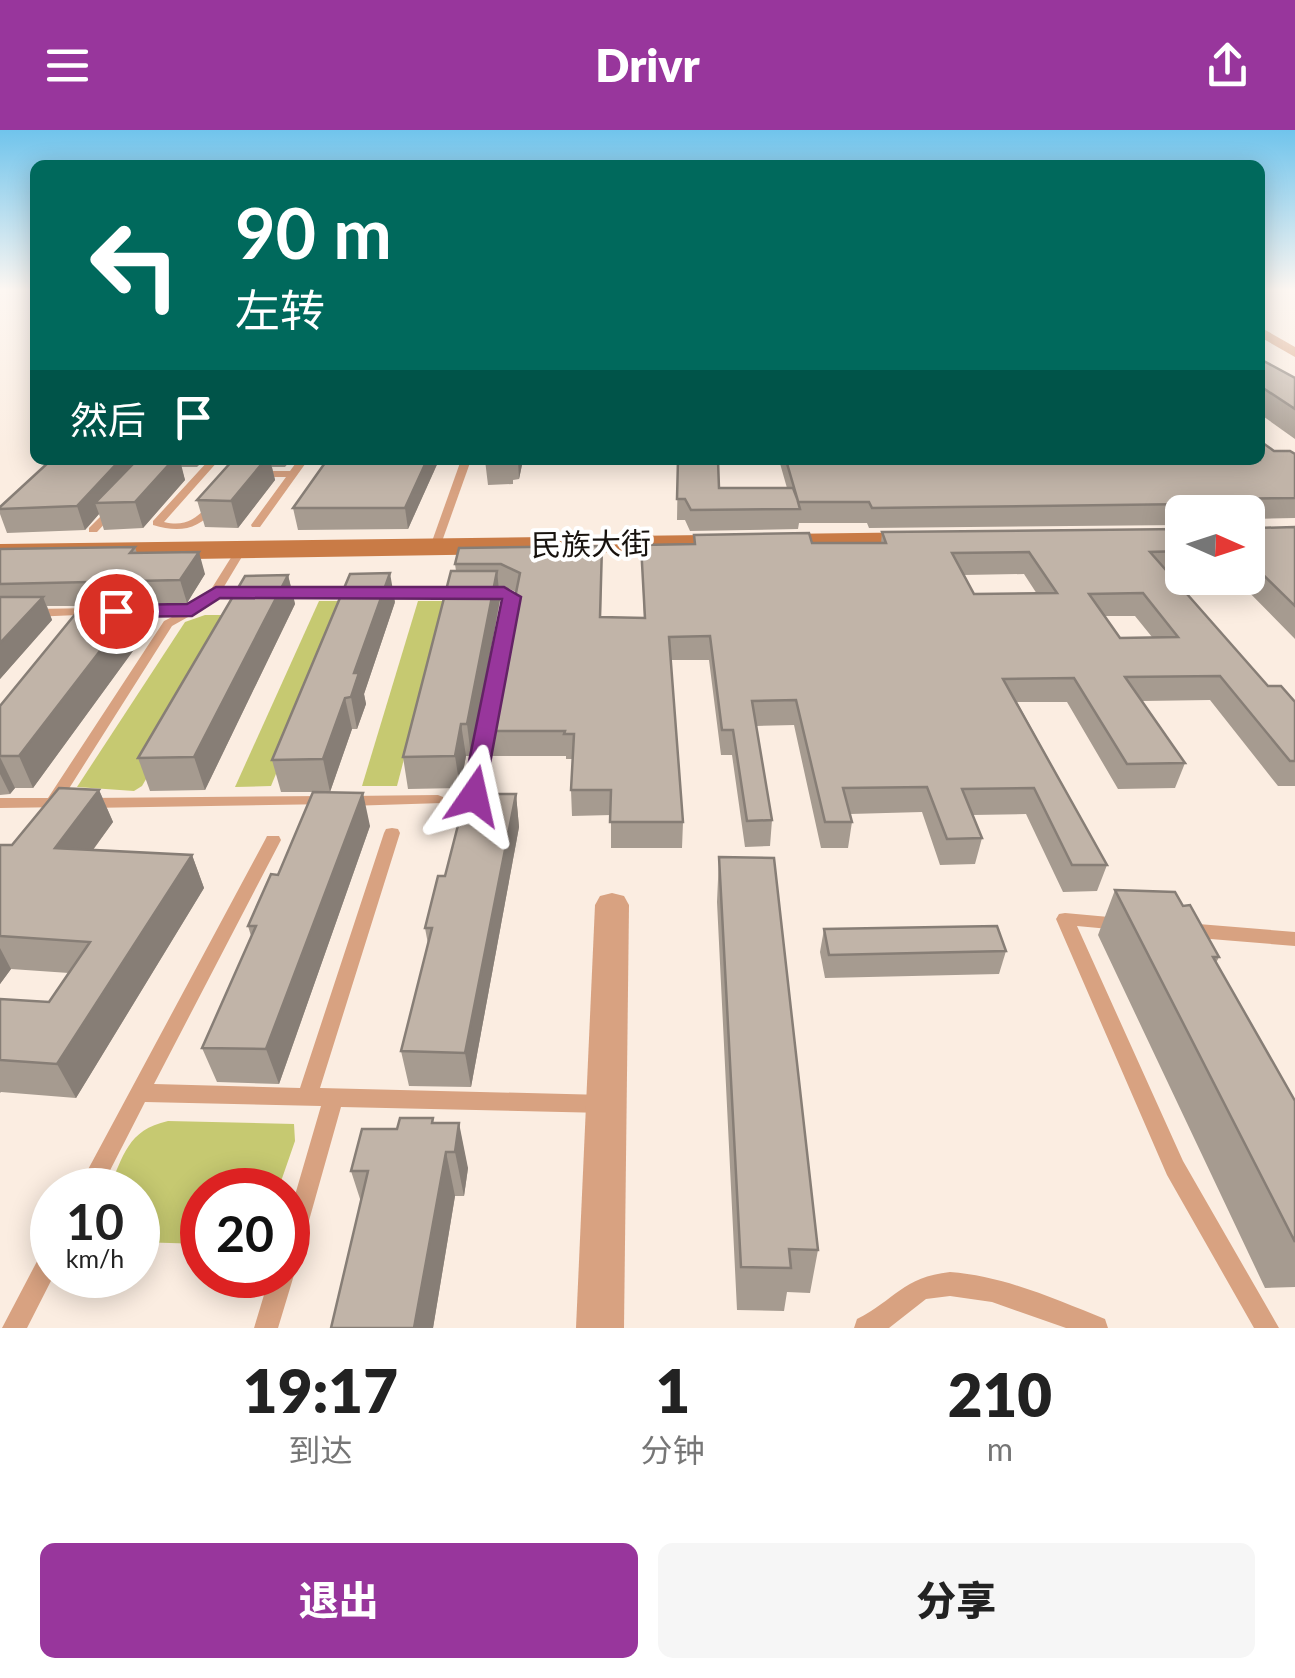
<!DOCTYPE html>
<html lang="zh">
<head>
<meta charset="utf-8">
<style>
	:root { --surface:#fff; --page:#f6f6f6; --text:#222; --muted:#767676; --accent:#98369c }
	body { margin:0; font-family:Lato,"Noto Sans SC",sans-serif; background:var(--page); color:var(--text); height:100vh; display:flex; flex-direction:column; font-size:38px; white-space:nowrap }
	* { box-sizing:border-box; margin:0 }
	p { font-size:32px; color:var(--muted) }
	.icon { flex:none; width:55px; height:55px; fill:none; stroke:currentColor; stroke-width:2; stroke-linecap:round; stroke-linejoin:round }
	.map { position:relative; height:1198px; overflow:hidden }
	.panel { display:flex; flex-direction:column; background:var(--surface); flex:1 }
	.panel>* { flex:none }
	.guide { position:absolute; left:30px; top:30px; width:1235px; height:305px; border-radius:15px; box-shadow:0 5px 25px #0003; background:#00695c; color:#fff; overflow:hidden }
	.needle { width:65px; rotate:93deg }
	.buttons { position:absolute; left:1165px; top:365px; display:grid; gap:20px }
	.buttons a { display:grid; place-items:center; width:100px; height:100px; border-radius:15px; background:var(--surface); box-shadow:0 5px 25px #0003; font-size:50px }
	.speed { position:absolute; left:30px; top:1038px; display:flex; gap:20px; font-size:50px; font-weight:700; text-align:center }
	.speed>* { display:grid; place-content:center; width:130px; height:130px; border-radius:50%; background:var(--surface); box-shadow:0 5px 25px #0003; line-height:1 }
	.speed small { font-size:25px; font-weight:400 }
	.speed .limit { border:15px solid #d22; background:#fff; color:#111 }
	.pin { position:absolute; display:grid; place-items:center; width:85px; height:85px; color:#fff; margin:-42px; border:5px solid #fff; border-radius:50%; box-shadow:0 2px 10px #0007 }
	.me { position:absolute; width:110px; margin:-55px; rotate:11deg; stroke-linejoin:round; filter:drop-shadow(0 0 8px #0008) }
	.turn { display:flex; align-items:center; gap:35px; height:210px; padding:0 40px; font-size:45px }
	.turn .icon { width:130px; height:130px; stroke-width:2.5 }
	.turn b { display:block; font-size:70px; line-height:85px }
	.then { display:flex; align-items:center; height:95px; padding:0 40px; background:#0003; gap:20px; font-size:38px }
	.eta { display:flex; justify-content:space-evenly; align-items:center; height:170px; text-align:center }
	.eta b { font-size:60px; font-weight:800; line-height:70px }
	.cta { display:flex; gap:20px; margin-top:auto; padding:20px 40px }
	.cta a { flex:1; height:115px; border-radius:15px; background:var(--accent); color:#fff; font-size:40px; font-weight:800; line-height:115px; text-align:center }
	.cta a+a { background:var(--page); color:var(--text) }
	header { display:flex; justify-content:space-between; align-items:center; height:130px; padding:0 40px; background:var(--accent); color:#fff; font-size:45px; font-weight:800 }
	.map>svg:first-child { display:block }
	.green { fill:#c6c971 }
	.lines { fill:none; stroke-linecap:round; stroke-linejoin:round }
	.lane { fill:#d8a281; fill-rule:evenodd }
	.street { fill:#d8a281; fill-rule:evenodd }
	.secondary { fill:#c97b46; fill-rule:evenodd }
	.wall { fill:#a69b90; fill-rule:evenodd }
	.shaded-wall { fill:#877e76 }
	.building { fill:#c1b4a8; stroke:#877e76; stroke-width:2.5; fill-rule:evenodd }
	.route { fill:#98369c; stroke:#632365; stroke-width:2.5 }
	.labels { text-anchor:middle; stroke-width:8; stroke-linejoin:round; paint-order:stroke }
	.far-street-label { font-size:30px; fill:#17120e; stroke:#fff }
</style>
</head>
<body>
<header><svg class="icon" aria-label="menu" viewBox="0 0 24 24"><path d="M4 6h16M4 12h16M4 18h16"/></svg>Drivr<svg class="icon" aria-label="share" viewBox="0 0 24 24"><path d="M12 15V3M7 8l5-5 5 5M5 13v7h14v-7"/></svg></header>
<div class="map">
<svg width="1295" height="1198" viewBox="0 0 1295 1198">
	<rect width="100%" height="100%" fill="#fbede1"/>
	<g class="green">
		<polygon points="319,471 347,471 271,656 235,657"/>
		<polygon points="418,471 445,471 397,656 362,656"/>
		<polygon points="205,485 242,485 142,656 134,661 77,657 185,492"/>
		<path d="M168,991L294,994L295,1011L278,1060H202V1114L138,1112V1060H108C124,1026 127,1000 168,991Z"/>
	</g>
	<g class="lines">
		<g class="lane">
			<path d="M209,330H219L164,392C184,397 195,390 209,375H215V379C198,400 179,403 153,395V391Z"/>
			<polygon points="298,330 308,330 260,397 252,397 251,395 286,347 259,347 254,344 259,341 290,341"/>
			<polygon points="461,330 471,330 440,417 439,419 431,419 430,417"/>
			<polygon points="114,375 119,378 117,380 97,402 89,402 89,398 111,376"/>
			<polygon points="241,417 246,420 222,460 254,460 260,463 254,466 218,466 213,473 172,496 63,668 70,673 67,677 0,678 0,668 48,668 164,491 178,484 137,485 131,481 133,479 189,477 205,469 237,418"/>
			<polygon points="275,460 503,460 518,467 479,668 474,670 467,665 506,469 501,466 271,465 269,463"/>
			<polygon points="96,478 100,480 100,484 32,487 26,483 32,479"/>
			<polygon points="438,665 443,667 445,670 443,673 348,676 340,671 348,666"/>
			<polygon points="327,666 332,668 335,671 332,674 88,678 80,673 88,668"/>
			<polygon points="392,698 398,699 400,703 320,958 605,965 612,968 615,974 612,980 605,983 341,977 299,1126 296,1134 290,1137 294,1145 278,1198 254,1198 270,1145 288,1145 288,1089 321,976 145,972 100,1060 77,1060 265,710 267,706 279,706 281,710 154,954 300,958 384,703 386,699"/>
			<polygon points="1065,783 1120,788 1126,789 1129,794 1126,799 1120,800 1077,796 1183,1031 1279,1198 1254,1198 1167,1045 1056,789 1059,784"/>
			<polygon points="1186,793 1295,802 1295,816 1186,807 1180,805 1177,800 1180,795"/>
			<polygon points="52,1115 52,1145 54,1145 27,1198 2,1198 44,1118"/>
			<path d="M950,1142C1004,1146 1055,1169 1105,1189L1108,1198H1066L992,1172L950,1166L926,1169L889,1198H854L857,1189C895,1170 903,1147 950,1142Z"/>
		</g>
		<g class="street">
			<polygon points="1260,197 1295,217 1295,227 1260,207"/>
			<polygon points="612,763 624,766 629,775 624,1198 576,1198 595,775 600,766"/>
		</g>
		<polygon class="secondary" points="934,402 945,405 949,411 945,417 0,432 0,414"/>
	</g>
	<g class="wall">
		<polygon points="1260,229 1295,248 1295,309 1260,284"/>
		<polygon points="1274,321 1295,324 1295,388 1253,389 1256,398 1295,397 1295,509 1236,449 1226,450 1224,448 1248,448 1248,382 1182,382 1182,395 869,398 867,393 799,393 798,399 690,401 685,390 677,390 678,330 719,358 787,358 779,330 1260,330"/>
		<polygon points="51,330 204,330 197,337 181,337 185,350 143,398 104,400 99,384 85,400 7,403 0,384 0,377"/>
		<polygon points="233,330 291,330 285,337 272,337 275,350 238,398 205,397 197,370"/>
		<polygon points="327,330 439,330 408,399 298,400 293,378"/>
		<polygon points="485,330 523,330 519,349 513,350 513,354 488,355"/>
		<path d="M1182,399V443H1169L1268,556L1295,572V656H1278L1210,570L1142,571L1185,633L1175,658L1118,659L1067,572H1017L1107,735L1097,761L1063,762L1026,684L972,685L982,708L975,734L940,735L922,682L850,684L852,692L848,718H821L794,595L756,596L772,690L770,716L745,717L732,625H721L709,530H671L683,692L682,718H611V685L572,686L571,660L573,629H566V626H491L488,601L516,462L503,456H499L500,470L471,626H466L460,658L408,659L403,627L456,441L455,434L602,416L601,487L644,488L641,415L694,414V405L812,413H881L882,402ZM1024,444L1037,464H974L963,445ZM1105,486H1135L1152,507L1120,508Z"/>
		<polygon points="135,417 137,423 205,444 187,473 152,474 157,488 33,658 15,658 10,664 0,665 0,576 82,476 47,476 52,490 0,549 0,419"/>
		<polygon points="288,445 295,474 205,660 150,661 138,628"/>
		<polygon points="395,472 364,564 366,574 357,599 352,599 330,662 370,696 279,954 217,952 202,918 251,806 248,796 278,745 313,662 281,662 272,630"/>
		<polygon points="99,660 113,692 93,720 192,725 204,758 76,968 1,962 0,963 0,869 49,872 69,843 11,839 0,854 0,715 12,715"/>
		<polygon points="516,664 519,697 471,957 409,956 401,921 428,814 425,798"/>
		<polygon points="719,727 818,1120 810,1163 787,1162 784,1181 737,1180 717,772"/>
		<polygon points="1115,760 1183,776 1219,827 1216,833 1295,971 1295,1157 1265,1158 1098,805"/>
		<polygon points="824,799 1006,821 999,844 825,848 820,822"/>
		<polygon points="434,993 468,1038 464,1066 455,1066 433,1198 331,1198 361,1072 351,1041 397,999"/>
	</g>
	<g class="shaded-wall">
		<polygon points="120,330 148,330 95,373 99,384 85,400 77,376"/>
		<polygon points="173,330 180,330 185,350 143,398 135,372"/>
		<polygon points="265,330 270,330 275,350 238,398 231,371"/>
		<polygon points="427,330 439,330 408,399 405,378"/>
		<polygon points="518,330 523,330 519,349"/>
		<polygon points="199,422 205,444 187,473 180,450"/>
		<polygon points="497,441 500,470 471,626 467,594"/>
		<polygon points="390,443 395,472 364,564 366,574 357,599 351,567 354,543"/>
		<polygon points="288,445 295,474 205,660 194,627"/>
		<polygon points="147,460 157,488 33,658 19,626"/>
		<polygon points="43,467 52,490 0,549 0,513"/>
		<polygon points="345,568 352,599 330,662 323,629"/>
		<polygon points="461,594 466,626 460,658 455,626"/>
		<polygon points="0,627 15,658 10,664 0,644"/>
		<polygon points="99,660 113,692 70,751 55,718"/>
		<polygon points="363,663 370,696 279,954 266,919"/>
		<polygon points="516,664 519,697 471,957 465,923"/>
		<polygon points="192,725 204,758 76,968 57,934"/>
		<polygon points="0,818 11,839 0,854"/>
		<polygon points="459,993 468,1038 464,1066 455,1022"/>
		<polygon points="446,1022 455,1066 433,1198 414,1198"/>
	</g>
	<g class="building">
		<polygon points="1260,229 1295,248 1295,279 1260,256"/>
		<polygon points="1260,311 1274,321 1290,321 1295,324 1295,368 1217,369 1216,380 1229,382 1193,382 1193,377 1189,374 872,378 869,372 798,372 800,379 691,380 685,369 677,369 678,330 718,330 719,358 793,358 798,371 786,330 1260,330"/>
		<polygon points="51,330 120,330 77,376 0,379 0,377"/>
		<polygon points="137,330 173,330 135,372 95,373"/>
		<polygon points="233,330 265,330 231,371 197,370"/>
		<polygon points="327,330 427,330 405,378 293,378"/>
		<polygon points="1248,386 1252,387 1256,398 1295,397 1295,476 1248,430"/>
		<path d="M1182,399V421L1150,422L1268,556H1281L1295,572V631H1290L1220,546L1125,547L1185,633L1127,634L1074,548L1003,549L1107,735H1072L1034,658L962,659L982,708L947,709L927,657L843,658L852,692H825L796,570L752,571L772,690L747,691L733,600H722L710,506L669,507L683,692H610L611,660H571L574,604H564L565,601H488L520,443L501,434H455L459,418L602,416L600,487L645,488L641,415L695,414L694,405L809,403L812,413H886L882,402ZM1029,422L1057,463L974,464L952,423ZM1143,463L1178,507L1120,508L1089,464Z"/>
		<polygon points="135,417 130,423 199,422 180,450 0,454 0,419"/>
		<polygon points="451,441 497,441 467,594 461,594 455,626 403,627"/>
		<polygon points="390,443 354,543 359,543 351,567 345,568 323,629 272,630 350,444"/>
		<polygon points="288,445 194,627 138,628 245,446"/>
		<polygon points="95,460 147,460 19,626 0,626 0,576"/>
		<polygon points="0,467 43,467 0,513"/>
		<polygon points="59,658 99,660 55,718 192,725 57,934 0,930 0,869 49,872 90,812 0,806 0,715 12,715"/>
		<polygon points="313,662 363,663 266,919 202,918 256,796 248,796 271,744 278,745"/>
		<polygon points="466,664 516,664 465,923 401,921 432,798 425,798 438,746 445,746"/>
		<polygon points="719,727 774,728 818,1120 789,1119 791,1138 741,1137"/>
		<polygon points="1115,760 1175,762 1183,776 1190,775 1219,827 1213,827 1295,971 1295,1112"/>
		<polygon points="997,796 1006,821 829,825 824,799"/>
		<polygon points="400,988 433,988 432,993 459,993 455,1022 446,1022 414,1198 331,1198 368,1041 351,1041 362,999 397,999"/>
	</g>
	<linearGradient id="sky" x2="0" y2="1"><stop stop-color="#70c4ec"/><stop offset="0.49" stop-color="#fdf7f2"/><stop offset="1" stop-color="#fdf7f2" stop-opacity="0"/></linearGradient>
	<rect width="1295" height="327" fill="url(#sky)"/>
	<polygon class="route" points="216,457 504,457 521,467 483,671 474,674 462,666 502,469 220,468 192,486 116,487 106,481 116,475 187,474"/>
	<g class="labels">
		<g class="far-street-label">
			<text transform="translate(591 415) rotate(-1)" y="10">民族大街</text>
		</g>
	</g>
</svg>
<div class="buttons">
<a><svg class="needle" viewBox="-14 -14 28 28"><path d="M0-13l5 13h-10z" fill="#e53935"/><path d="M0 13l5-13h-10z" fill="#767676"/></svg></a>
</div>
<div class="speed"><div>10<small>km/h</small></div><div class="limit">20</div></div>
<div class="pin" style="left:116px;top:481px;background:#d93025"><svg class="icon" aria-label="arrive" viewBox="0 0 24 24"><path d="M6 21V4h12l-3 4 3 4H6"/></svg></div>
<svg class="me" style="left:474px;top:666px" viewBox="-20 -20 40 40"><path d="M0-17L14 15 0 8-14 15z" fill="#98369c" stroke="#fff" stroke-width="4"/></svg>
<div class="guide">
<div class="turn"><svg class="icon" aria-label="left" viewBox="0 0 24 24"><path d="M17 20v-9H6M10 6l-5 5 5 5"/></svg><div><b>90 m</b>左转</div></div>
<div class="then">然后<svg class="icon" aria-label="arrive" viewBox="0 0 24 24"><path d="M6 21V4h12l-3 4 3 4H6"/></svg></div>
</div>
</div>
<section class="panel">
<div class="eta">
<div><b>19:17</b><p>到达</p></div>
<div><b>1</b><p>分钟</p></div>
<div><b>210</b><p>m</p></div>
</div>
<div class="cta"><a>退出</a><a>分享</a></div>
</section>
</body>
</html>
